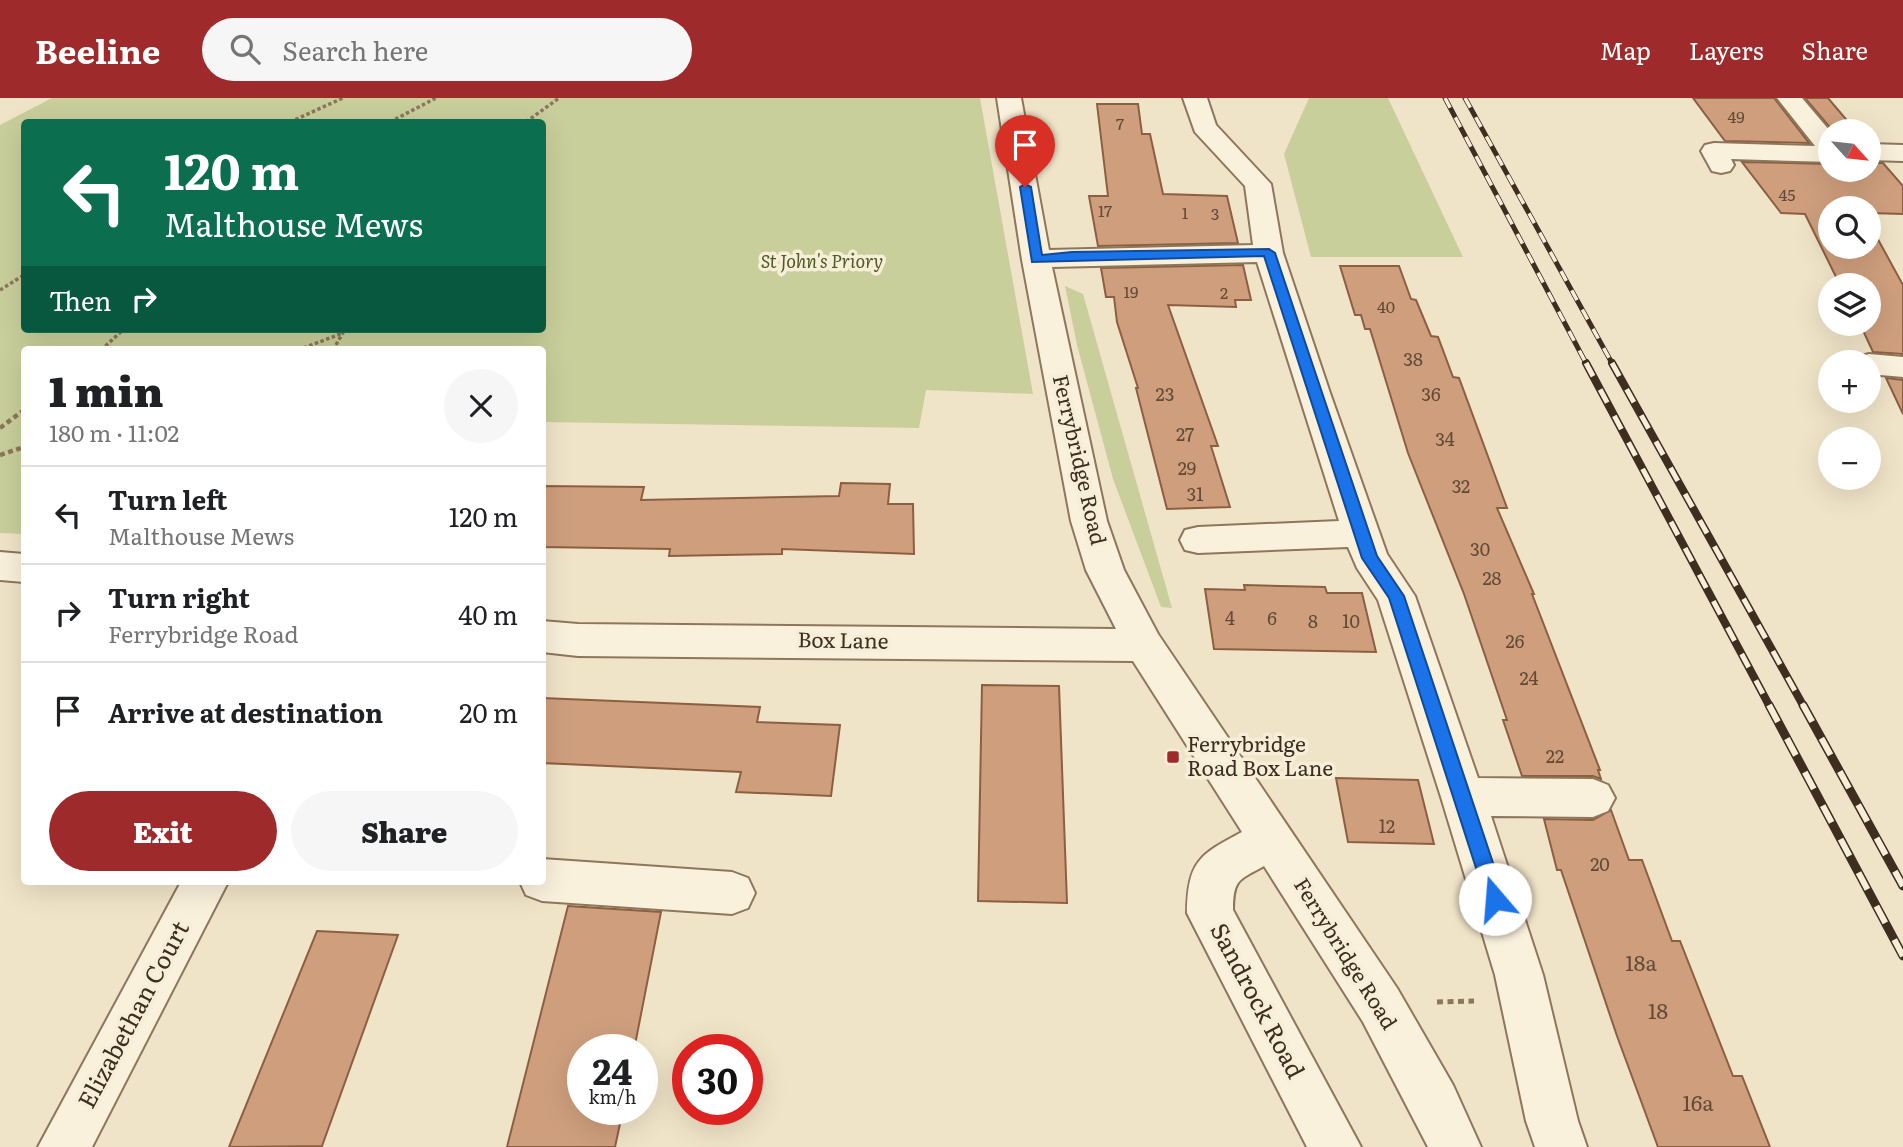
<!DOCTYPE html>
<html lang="en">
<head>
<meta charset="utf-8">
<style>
	:root { --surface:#fff; --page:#f6f6f6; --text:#202124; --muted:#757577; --line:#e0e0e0; --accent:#9e2a2b }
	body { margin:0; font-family:Literata,serif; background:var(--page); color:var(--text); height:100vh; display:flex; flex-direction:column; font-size:26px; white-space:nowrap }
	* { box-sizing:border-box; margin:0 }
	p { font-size:23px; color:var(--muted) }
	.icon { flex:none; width:38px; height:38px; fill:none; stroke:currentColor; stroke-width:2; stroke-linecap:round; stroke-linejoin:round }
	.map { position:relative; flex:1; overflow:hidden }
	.drawer { position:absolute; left:21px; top:248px; width:525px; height:539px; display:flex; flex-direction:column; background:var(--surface); border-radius:7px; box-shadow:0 7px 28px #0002 }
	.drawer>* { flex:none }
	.top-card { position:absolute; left:21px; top:21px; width:525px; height:214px; border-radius:7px; box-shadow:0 7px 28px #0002; background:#0b6e4f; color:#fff; overflow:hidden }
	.needle { width:46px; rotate:117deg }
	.tools { position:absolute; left:1818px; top:21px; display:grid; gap:14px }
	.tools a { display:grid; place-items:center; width:63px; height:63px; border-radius:50%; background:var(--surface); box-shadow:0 7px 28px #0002; font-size:35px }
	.speed { position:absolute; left:567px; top:936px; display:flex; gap:14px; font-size:35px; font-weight:700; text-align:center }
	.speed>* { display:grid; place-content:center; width:91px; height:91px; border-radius:50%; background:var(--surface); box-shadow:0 7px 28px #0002; line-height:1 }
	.speed small { font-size:18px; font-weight:400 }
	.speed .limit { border:10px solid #d22; background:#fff; color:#111 }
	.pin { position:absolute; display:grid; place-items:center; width:60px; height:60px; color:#fff; margin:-72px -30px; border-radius:50% 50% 50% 0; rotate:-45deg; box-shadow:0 0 7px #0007 }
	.pin .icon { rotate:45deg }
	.me { position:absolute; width:77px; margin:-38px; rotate:342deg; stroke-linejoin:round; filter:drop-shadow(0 0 5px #0008) }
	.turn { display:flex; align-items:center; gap:24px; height:147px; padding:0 28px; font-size:32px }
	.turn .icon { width:91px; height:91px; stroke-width:2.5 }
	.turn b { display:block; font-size:49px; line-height:60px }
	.then { display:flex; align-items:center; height:66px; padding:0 28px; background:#0003; gap:14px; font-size:26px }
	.round { display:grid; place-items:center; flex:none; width:74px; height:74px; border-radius:37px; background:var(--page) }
	.head { display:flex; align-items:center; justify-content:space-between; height:119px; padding:0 28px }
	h1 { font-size:42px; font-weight:800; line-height:52px }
	.primary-button { display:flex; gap:14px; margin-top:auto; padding:14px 28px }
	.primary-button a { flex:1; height:80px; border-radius:42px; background:var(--accent); color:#fff; font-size:28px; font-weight:800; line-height:80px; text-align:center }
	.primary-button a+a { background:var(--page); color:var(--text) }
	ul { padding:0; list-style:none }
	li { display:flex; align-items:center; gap:21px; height:98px; padding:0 28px; border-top:2px solid var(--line) }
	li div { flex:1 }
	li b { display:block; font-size:26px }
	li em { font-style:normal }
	header { display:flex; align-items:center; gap:42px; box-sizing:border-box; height:98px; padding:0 35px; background:var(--accent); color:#fff }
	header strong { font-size:33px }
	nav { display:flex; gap:38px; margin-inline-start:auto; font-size:24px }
	.search { width:490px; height:63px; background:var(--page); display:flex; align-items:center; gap:18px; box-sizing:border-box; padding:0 24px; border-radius:38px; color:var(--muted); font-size:26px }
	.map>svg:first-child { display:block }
	.green { fill:#c9cf9b; fill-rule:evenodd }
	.building { fill:#cf9f7d; stroke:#8d5f41; stroke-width:2 }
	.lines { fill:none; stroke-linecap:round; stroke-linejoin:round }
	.minor-casing { stroke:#8d765c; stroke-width:4 }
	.path-far2 { stroke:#8d765c; stroke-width:3.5; stroke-dasharray:3.5 2.5; stroke-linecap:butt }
	.path-far1 { stroke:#8d765c; stroke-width:4.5; stroke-dasharray:5 3.5; stroke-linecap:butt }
	.path { stroke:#8d765c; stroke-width:5; stroke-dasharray:6 4.5; stroke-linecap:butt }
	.minor { fill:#faf1dc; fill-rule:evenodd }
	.rail-far2-casing { stroke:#3d2e20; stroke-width:5 }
	.rail-far1-casing { stroke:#3d2e20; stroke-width:8 }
	.rail-casing { stroke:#3d2e20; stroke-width:9 }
	.rail-far2 { stroke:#f7eed8; stroke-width:3.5; stroke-dasharray:11; stroke-linecap:butt }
	.rail-far1 { stroke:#f7eed8; stroke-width:5; stroke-dasharray:15; stroke-linecap:butt }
	.rail { stroke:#f7eed8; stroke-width:6; stroke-dasharray:19; stroke-linecap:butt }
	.route { fill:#1a73e8; stroke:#114b97; stroke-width:2 }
	.poi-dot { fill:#9e2a2b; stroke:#f7eed8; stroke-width:2.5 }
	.labels { text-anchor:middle; stroke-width:7; stroke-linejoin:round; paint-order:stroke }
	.far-number-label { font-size:16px; fill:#624a37 }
	.far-park-label { font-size:18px; font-style:italic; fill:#4d5a26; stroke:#f7eed8 }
	.number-label { font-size:18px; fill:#624a37 }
	.street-label { font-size:21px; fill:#3d2e20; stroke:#f7eed8 }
	.poi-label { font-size:21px; fill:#3d2e20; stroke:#f7eed8; text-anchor:start }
	.near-number-label { font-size:21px; fill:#624a37 }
	.near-street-label { font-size:24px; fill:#3d2e20; stroke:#f7eed8 }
</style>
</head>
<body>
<header>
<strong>Beeline</strong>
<div class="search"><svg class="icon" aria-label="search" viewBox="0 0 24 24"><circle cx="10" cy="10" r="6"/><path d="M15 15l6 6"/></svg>Search here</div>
<nav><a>Map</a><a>Layers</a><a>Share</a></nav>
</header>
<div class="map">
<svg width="1903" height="1049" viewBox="0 0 1903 1049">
	<rect width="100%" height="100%" fill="#f0e4c8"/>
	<g class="green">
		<path d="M52,0H980L1033,296L926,292L919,330L543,324L542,252H24V436L0,435V27ZM24,24H542V231H24Z"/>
		<polygon points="1309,0 1388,0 1463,159 1311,159 1284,56"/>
		<polygon points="1065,188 1083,196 1172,510 1161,509 1113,381 1077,247"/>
	</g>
	<g class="building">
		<polygon points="1693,0 1774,0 1809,45 1725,43"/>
		<polygon points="1805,0 1828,0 1856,33 1833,33"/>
		<polygon points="1097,6 1138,6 1142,36 1150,36 1163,96 1227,98 1238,145 1098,148 1089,98 1108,98"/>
		<polygon points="1742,64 1830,66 1830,72 1869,72 1869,65 1883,65 1903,88 1903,116 1869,115 1869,110 1830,110 1830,149 1869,149 1869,125 1903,187 1903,256 1873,254 1860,226 1869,226 1869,187 1840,187 1805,116 1781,115"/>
		<polygon points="1243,167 1251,202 1235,202 1236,209 1168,207 1218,348 1211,348 1230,409 1167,411 1136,290 1138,290 1117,224 1114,199 1106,199 1101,170"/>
		<polygon points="1340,168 1399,168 1411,201 1416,202 1431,238 1438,239 1453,279 1459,280 1507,410 1497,410 1534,496 1532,496 1600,672 1598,672 1601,681 1593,678 1522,678 1503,622 1507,622 1464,496 1408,355 1370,231 1365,231 1361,217 1355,217"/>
		<polygon points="1886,280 1903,282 1903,316"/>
		<polygon points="841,385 890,386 888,406 913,406 914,456 782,451 782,456 669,458 670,451 542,449 542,388 644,389 641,402 839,398"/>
		<polygon points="1244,487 1325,489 1327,495 1362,495 1376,554 1214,551 1205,491 1245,492"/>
		<polygon points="982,587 1059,588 1067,805 978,803"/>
		<polygon points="542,600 760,609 757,624 840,627 831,698 736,694 741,674 542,665"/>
		<polygon points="1336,680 1418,682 1434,746 1348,744"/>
		<polygon points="1611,712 1629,762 1642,762 1672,843 1680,843 1733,978 1742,978 1770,1049 1658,1049 1617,938 1561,772 1557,772 1544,721 1593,722"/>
		<polygon points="568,808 661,814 634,952 583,952 583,1012 623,1012 615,1049 507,1049"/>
		<polygon points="317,833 398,837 322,1048 229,1049"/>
	</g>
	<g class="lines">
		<defs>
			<g id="minor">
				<path d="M997,0H1021L1049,152L1253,147L1245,88L1195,34L1183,0H1207L1216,27L1271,86L1283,155L1330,295L1387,456L1415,498L1478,680L1593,681L1608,687L1615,700L1608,713L1593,719L1491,718L1543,877L1578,1023L1587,1049H1535L1526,1023L1495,877L1441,699L1378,502L1357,470L1348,449L1198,455L1185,452L1180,442L1185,432L1198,429L1339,423L1257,164L1052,169L1107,423L1124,472L1158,536L1397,890L1453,987L1481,1049H1428L1363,924L1264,768C1239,782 1233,781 1233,812L1361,1049H1307L1187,815C1188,763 1199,757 1242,734L1133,563L578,558L542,554V523L578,526L1116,531L1086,472L1071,423L1022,162Z"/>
				<polygon points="1777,0 1802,0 1830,33 1830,64 1731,61 1734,67 1730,73 1721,75 1712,73 1701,53 1705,47 1714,45 1815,48"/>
				<polygon points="1869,46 1903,47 1903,63 1869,62"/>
				<polygon points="1869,256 1903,259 1903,279 1869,276 1869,264 1854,264 1858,259"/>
				<polygon points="0,454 24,456 24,484 0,482"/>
				<polygon points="542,761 732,774 748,780 755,795 748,810 732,816 542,803 526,797 520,784 542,784"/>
				<polygon points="181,784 228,784 92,1049 38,1049"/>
			</g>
		</defs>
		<use href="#minor" class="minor-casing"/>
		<g class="path-far2">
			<polyline points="290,24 343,0"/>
			<polyline points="390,24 436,0"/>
			<polyline points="526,24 559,0"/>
			<polyline points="0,192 24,177"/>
			<polyline points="101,252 124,231"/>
			<polyline points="298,252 343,235"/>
			<polyline points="333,252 345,231"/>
		</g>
		<g class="path-far1">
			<polyline points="0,330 24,312"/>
			<polyline points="0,357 24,349"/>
		</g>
		<polyline class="path" points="1437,904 1474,903"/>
		<use href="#minor" class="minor"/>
		<defs>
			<g id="rail-far2">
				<polyline points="1445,0 1587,267"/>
				<polyline points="1465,0 1613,267"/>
			</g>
			<g id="rail-far1">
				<polyline points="1586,265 1770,609"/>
				<polyline points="1612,265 1804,609"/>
			</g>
			<g id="rail">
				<polyline points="1769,607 1903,858"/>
				<polyline points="1803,607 1903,788"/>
			</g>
		</defs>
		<use href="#rail-far2" class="rail-far2-casing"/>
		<use href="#rail-far1" class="rail-far1-casing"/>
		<use href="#rail" class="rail-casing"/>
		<use href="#rail-far2" class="rail-far2"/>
		<use href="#rail-far1" class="rail-far1"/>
		<use href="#rail" class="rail"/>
	</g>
	<polygon class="route" points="1025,86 1031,89 1042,157 1072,154 1269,151 1275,155 1377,458 1404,498 1505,801 1502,807 1495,810 1488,807 1486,801 1389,500 1362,460 1264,158 1032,164 1020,89"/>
	<rect class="poi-dot" x="1166" y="652" width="14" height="14" rx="3.5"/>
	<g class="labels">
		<g class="far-number-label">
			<text x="1736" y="25">49</text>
			<text x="1120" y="32">7</text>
			<text x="1787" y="103">45</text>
			<text x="1105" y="119">17</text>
			<text x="1185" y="121">1</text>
			<text x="1215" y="122">3</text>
			<text x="1131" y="200">19</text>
			<text x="1224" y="201">2</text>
			<text x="1386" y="215">40</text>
		</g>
		<g class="far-park-label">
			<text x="822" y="170">St John's Priory</text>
		</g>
		<g class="number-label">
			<text x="1413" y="268">38</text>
			<text x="1165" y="303">23</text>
			<text x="1431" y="303">36</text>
			<text x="1185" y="343">27</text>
			<text x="1445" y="348">34</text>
			<text x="1187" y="377">29</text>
			<text x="1461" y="395">32</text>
			<text x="1195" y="403">31</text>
			<text x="1480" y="458">30</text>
			<text x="1492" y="487">28</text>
			<text x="1230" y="527">4</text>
			<text x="1272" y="527">6</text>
			<text x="1313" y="530">8</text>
			<text x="1351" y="530">10</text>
			<text x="1515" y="550">26</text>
			<text x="1529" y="587">24</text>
			<text x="1555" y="665">22</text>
			<text x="1387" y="735">12</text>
			<text x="1600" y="773">20</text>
		</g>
		<g class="street-label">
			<text transform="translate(1079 362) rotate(77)" y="7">Ferrybridge Road</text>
			<text transform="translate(843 543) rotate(1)" y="7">Box Lane</text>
			<text transform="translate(1345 856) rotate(58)" y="7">Ferrybridge Road</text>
		</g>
		<g class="poi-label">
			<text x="1187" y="654">Ferrybridge<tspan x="1187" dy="24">Road Box Lane</tspan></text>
		</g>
		<g class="near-number-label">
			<text x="1641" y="873">18a</text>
			<text x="1658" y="921">18</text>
			<text x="1698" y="1013">16a</text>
		</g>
		<g class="near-street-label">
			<text transform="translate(1257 903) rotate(62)" y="8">Sandrock Road</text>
			<text transform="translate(134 917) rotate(-62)" y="8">Elizabethan Court</text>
		</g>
	</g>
</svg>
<div class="tools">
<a><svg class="needle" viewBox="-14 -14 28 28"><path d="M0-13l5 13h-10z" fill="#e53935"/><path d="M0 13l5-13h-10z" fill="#757577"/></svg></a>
<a><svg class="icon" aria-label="search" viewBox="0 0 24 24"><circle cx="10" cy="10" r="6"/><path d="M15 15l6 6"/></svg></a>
<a><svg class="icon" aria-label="layers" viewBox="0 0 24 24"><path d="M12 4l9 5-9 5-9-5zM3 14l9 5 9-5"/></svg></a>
<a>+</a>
<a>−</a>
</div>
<div class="speed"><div>24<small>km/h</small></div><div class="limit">30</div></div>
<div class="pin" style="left:1025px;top:89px;background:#d93025"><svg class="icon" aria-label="arrive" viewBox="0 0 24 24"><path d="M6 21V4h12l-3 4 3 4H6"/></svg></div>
<svg class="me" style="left:1495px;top:801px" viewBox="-20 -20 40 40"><circle r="19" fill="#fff"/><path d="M0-13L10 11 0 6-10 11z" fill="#1a73e8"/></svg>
<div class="top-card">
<div class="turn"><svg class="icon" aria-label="left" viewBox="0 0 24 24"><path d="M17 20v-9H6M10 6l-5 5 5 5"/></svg><div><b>120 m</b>Malthouse Mews</div></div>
<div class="then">Then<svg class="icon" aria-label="right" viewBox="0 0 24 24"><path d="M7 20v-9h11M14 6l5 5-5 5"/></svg></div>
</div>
<section class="drawer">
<div class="head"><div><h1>1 min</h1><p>180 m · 11:02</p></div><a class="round"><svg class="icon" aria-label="close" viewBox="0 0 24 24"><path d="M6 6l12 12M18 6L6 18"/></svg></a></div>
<ul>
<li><svg class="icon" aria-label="left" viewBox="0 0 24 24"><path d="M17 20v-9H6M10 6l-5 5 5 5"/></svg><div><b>Turn left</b><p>Malthouse Mews</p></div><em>120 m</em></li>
<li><svg class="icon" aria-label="right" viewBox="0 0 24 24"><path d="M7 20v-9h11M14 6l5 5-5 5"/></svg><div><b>Turn right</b><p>Ferrybridge Road</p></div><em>40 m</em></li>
<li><svg class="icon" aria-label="arrive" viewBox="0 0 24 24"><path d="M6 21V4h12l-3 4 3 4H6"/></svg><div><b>Arrive at destination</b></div><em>20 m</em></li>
</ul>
<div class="primary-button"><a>Exit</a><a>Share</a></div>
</section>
</div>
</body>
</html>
